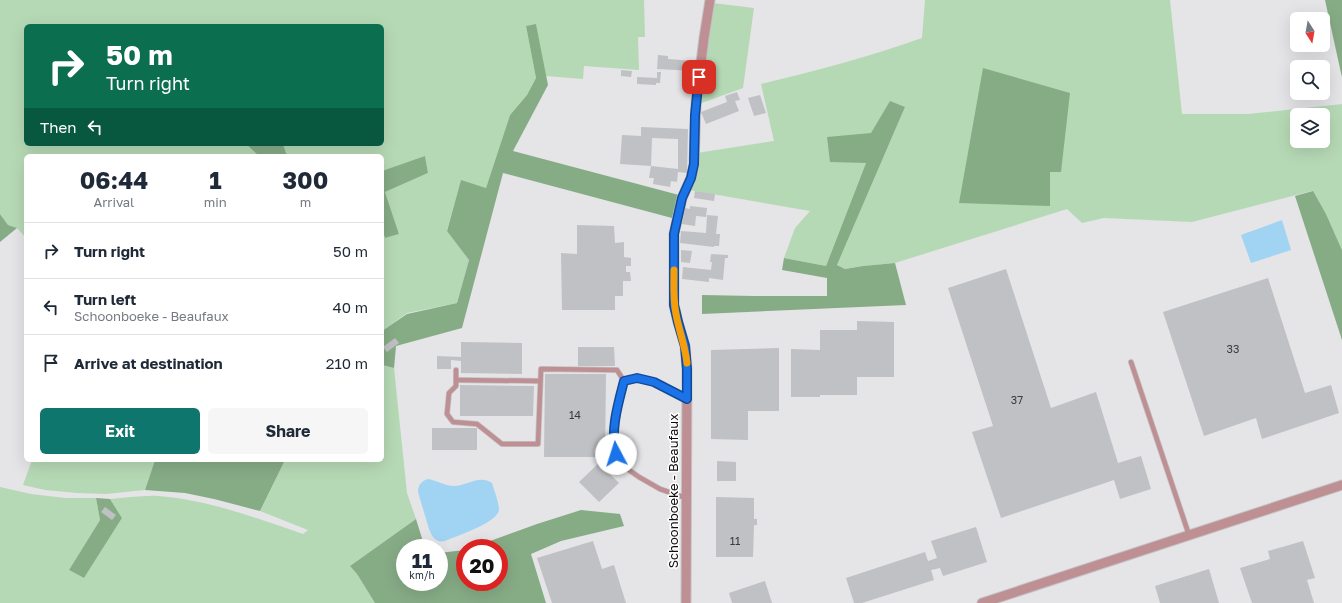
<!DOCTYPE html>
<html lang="en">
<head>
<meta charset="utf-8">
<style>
	:root { --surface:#fff; --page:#f6f6f7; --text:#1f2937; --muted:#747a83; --line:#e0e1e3; --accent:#0f766e }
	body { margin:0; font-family:"Golos Text",sans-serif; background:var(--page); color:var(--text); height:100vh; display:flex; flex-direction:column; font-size:15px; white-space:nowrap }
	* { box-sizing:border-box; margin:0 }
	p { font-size:13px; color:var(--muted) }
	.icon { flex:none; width:22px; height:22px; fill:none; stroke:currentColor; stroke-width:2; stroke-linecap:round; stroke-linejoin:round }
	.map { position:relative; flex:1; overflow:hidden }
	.panel { position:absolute; left:24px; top:154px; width:360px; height:308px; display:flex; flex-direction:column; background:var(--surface); border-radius:6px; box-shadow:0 4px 16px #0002 }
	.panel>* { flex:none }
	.hud { position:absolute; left:24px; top:24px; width:360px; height:122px; border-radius:6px; box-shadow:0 4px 16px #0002; background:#0b6e4f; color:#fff; overflow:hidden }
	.needle { width:26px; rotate:169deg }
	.buttons { position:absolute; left:1290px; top:12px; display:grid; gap:8px }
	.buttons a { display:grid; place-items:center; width:40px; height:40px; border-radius:6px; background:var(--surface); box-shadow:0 4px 16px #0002; font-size:20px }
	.speed { position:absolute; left:396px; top:539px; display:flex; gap:8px; font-size:20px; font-weight:700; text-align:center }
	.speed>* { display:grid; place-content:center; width:52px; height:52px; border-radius:50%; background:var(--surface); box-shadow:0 4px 16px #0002; line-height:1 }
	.speed small { font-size:10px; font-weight:400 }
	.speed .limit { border:6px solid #d22; background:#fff; color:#111 }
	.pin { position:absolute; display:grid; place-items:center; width:34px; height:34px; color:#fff; margin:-17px; border-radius:8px; box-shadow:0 2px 6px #0006 }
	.me { position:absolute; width:44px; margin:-22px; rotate:355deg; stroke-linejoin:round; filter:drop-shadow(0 0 3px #0008) }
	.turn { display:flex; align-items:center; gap:14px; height:84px; padding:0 16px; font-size:18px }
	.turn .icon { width:52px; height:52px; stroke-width:2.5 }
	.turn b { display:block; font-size:28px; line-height:34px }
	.then { display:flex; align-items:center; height:38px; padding:0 16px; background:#0003; gap:8px; font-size:15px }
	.eta { display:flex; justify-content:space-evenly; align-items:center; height:68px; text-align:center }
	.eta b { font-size:24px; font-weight:700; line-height:28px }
	.button { display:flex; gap:8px; margin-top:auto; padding:8px 16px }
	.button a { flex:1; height:46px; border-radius:6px; background:var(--accent); color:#fff; font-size:16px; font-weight:700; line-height:46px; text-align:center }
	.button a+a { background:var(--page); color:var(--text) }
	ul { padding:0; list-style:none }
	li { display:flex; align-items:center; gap:12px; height:56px; padding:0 16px; border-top:1px solid var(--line) }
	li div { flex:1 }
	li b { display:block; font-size:15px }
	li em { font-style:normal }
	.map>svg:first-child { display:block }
	.green { fill:#b6d9b5; fill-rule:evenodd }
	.forest { fill:#86ac86 }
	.water { fill:#a1d3f3 }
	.building { fill:#c0c1c4 }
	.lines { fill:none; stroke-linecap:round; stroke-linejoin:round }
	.service-casing { stroke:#c3c2c4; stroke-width:6 }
	.minor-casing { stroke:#c3c2c4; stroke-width:11 }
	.service { stroke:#be8f93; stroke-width:4.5 }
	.minor { stroke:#be8f93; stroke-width:9 }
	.route-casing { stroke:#114b97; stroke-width:10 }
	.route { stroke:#1a73e8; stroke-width:7 }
	.slow { stroke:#f59e0b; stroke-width:7 }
	.labels { text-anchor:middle; stroke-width:3; stroke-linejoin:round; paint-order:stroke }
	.number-label { font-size:11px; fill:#3a3b3c }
	.street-label { font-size:13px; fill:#0e0e0f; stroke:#fff }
</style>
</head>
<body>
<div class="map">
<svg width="1342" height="603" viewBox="0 0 1342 603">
	<rect width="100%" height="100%" fill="#e5e4e7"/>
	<g class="green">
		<polygon points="0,0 644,0 645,37 638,37 639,70 584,66 583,79 546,76 536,25 526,26 536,78 527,95 510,115 486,188 461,181 447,230 469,260 457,303 407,313 382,331 382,229 385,238 399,234 385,192 428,173 425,157 382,171 382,156 287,156 283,144 382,144 382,26 26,26 26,144 246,144 259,156 26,156 26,238 17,228 8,225 0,214"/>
		<path d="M925,0H1170L1182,114H1248L1342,104V250L1326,214L1312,191L1192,222L1104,218L1082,223L1067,209L895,263L863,266L845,269L837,265L905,107L866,163L826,266L784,258L795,228L810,211L689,190L697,153L774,141L761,84C816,71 869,57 922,38ZM1297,115H1323V141H1297Z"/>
		<polygon points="713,3 754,8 743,88 699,104"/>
		<path d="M382,365L394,368L407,493L416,519L350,566L357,574L375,603H0V487L31,494L66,498H96L100,520L69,570L84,578L122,518L110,499C126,498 143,495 159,496C208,500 257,518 303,534L308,530L260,511L285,460H382Z"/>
		<polygon points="32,460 155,460 145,490 106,494 77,493 45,490 23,485"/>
	</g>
	<g class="forest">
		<polygon points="1325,0 1342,0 1342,77 1341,73"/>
		<polygon points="536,24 548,85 513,151 679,195 672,218 503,173 462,328 396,346 394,368 382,365 382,331 407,314 457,303 469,260 447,231 461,180 486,188 510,115 527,95 536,78 526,26"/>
		<polygon points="983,68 1070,93 1061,172 1050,172 1050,206 959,203"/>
		<polygon points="890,101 905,107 837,265 845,269 863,266 895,263 906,305 702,314 702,295 754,296 827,296 827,278 782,270 784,258 826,266 866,163 830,162 827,137 871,133"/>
		<polygon points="246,144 283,144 287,156 259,156"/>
		<polygon points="425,156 428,173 385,192 399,234 385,238 382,229 382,171"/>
		<polygon points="1313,191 1326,214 1342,250 1342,340 1295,196"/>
		<polygon points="0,214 8,225 17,228 0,242"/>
		<polygon points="155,460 285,460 260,511 214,499 185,493 145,490"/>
		<polygon points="96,498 110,499 122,518 84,578 69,570 100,520"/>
		<polygon points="581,510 620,514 624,526 561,541 531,554 546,603 375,603 357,574 350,566 416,519 425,548 405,548 405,582 439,582 439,553 465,550 465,582 499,582 499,548 471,548 537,524"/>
	</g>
	<g class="water">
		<polygon points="1282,220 1291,250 1251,263 1241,235"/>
		<path d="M429,479C437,481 446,486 454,486C467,486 479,474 492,483C494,490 499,503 499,510C497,523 456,536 445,541C436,543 432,537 429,529L418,492C418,485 422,480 429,479Z"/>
	</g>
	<g class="building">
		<polygon points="658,55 668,56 668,59 695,61 695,71 657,69"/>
		<polygon points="621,70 632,71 631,77 621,76"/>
		<polygon points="657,72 661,72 660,83 656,83 656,85 637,84 637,77 657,78"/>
		<polygon points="737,92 740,100 735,101 739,111 706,124 701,112 727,102 725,96"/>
		<polygon points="760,95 766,113 754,116 748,98"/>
		<polygon points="641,127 688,129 687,173 678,172 677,182 671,181 670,187 653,184 654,178 649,178 651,166 678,169 678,139 652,138 651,166 620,164 622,135 641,136"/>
		<polygon points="695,191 715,194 714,201 694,198"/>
		<polygon points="690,206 707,208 706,217 696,216 695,226 682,224 685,208 690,209"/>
		<polygon points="707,215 718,216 716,234 720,234 719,246 714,246 714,247 680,243 681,231 706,233"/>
		<polygon points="577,225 614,226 615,243 624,242 624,257 631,258 631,266 626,266 626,272 630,272 631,281 623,281 623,296 615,296 615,310 562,310 561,253 577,254"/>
		<polygon points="681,250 692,251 690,263 681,262"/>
		<polygon points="711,254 728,255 728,258 725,258 723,280 709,278 709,282 682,279 683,267 711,270 712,262 710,262"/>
		<polygon points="1006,269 1051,408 1096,392 1118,463 1141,456 1151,489 1120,499 1114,480 1001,518 972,432 993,426 948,288"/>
		<polygon points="1268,278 1305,393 1331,385 1339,413 1262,439 1256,418 1204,436 1163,312"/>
		<polygon points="857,321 894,322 894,377 857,377 857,395 820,395 820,397 791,397 791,349 820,350 820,330 857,330"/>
		<polygon points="395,338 399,343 387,352 383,347"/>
		<polygon points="461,342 522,343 522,374 461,373 461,361 451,360 451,369 437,369 437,356 461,357"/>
		<polygon points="578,347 614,347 615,366 578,366"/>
		<polygon points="779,348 779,411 748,411 748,440 711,439 711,350"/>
		<polygon points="545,374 606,374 605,457 604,457 604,468 619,483 599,502 579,482 599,463 601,464 601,457 544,457"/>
		<polygon points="460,385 534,386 533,416 460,416"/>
		<rect x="432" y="428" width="45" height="22"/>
		<polygon points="717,461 736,462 736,481 717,481"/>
		<polygon points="716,497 754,498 754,519 757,519 757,525 754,525 753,557 716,557"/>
		<polygon points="105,507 116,515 112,520 101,512"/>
		<polygon points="976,527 987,562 943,576 940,568 931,570 934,580 862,603 854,603 846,578 925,552 928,561 937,558 931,541"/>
		<polygon points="593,541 602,569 614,565 626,603 552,603 537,558"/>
		<polygon points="1303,541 1315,578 1307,580 1314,603 1252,603 1240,568 1270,559 1268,551"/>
		<polygon points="1209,569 1219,603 1160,603 1155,586"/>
		<polygon points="765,581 772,603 732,603 729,593"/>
	</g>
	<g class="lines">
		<defs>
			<g id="service">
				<polyline points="1131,362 1189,535"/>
				<polyline points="456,370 456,386 449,393 447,414 453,422 477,424 502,444 538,444 541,369 617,370 624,381"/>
				<polyline points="456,380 540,381"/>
				<polyline points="686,498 660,489 639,477 619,463 614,445 616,413 624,381 637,379 654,382 687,399"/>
			</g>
			<g id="minor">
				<polyline points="686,603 687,369 685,346 678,322 674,305 674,234 682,198 691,178 694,164 696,103 704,38 710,0"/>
				<polyline points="982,603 1342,485"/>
			</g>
		</defs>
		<use href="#service" class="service-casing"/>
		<use href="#minor" class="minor-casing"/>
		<use href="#service" class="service"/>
		<use href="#minor" class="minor"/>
	</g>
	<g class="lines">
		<defs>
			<path id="route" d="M616,454C610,431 618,404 624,381L637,378L654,382L687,399V369L685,346L678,322L674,305V234L682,198L691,178L694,164L695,115L699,77"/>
		</defs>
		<use href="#route" class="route-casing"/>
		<use href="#route" class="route"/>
		<path class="slow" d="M674,270C674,285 673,300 676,314C679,331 685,345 687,363"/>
	</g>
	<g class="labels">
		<g class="number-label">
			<text x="1233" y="353">33</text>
			<text x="1017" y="404">37</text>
			<text x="575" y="419">14</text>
			<text x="735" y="545">11</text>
		</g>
		<g class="street-label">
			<text transform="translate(673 491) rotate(-90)" y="5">Schoonboeke - Beaufaux</text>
		</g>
	</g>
</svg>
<div class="buttons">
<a><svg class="needle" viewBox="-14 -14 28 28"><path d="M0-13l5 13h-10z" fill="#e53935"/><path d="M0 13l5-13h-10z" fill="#747a83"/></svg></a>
<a><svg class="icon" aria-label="search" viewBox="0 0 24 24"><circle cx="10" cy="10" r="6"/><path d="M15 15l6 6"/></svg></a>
<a><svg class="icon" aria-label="layers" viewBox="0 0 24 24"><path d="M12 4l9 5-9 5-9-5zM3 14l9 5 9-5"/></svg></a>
</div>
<div class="speed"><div>11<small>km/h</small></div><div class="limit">20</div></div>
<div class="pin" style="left:699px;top:77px;background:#d93025"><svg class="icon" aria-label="arrive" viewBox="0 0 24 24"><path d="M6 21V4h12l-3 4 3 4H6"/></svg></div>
<svg class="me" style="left:616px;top:454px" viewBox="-20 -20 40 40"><circle r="19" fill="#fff"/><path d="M0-13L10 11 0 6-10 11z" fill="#1a73e8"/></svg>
<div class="hud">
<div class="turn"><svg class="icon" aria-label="right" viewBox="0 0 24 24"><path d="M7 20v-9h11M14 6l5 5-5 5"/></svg><div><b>50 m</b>Turn right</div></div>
<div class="then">Then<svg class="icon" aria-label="left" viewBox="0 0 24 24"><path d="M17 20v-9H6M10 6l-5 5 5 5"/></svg></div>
</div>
<section class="panel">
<div class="eta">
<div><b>06:44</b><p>Arrival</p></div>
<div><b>1</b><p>min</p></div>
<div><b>300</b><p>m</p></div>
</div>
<ul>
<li><svg class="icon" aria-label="right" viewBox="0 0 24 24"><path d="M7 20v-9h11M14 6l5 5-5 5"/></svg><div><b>Turn right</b></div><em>50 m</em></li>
<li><svg class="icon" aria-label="left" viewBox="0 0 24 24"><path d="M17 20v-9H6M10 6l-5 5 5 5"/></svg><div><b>Turn left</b><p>Schoonboeke - Beaufaux</p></div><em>40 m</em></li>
<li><svg class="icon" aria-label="arrive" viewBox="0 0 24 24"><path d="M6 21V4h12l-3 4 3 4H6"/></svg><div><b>Arrive at destination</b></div><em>210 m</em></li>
</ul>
<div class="button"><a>Exit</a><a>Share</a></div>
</section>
</div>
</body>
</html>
